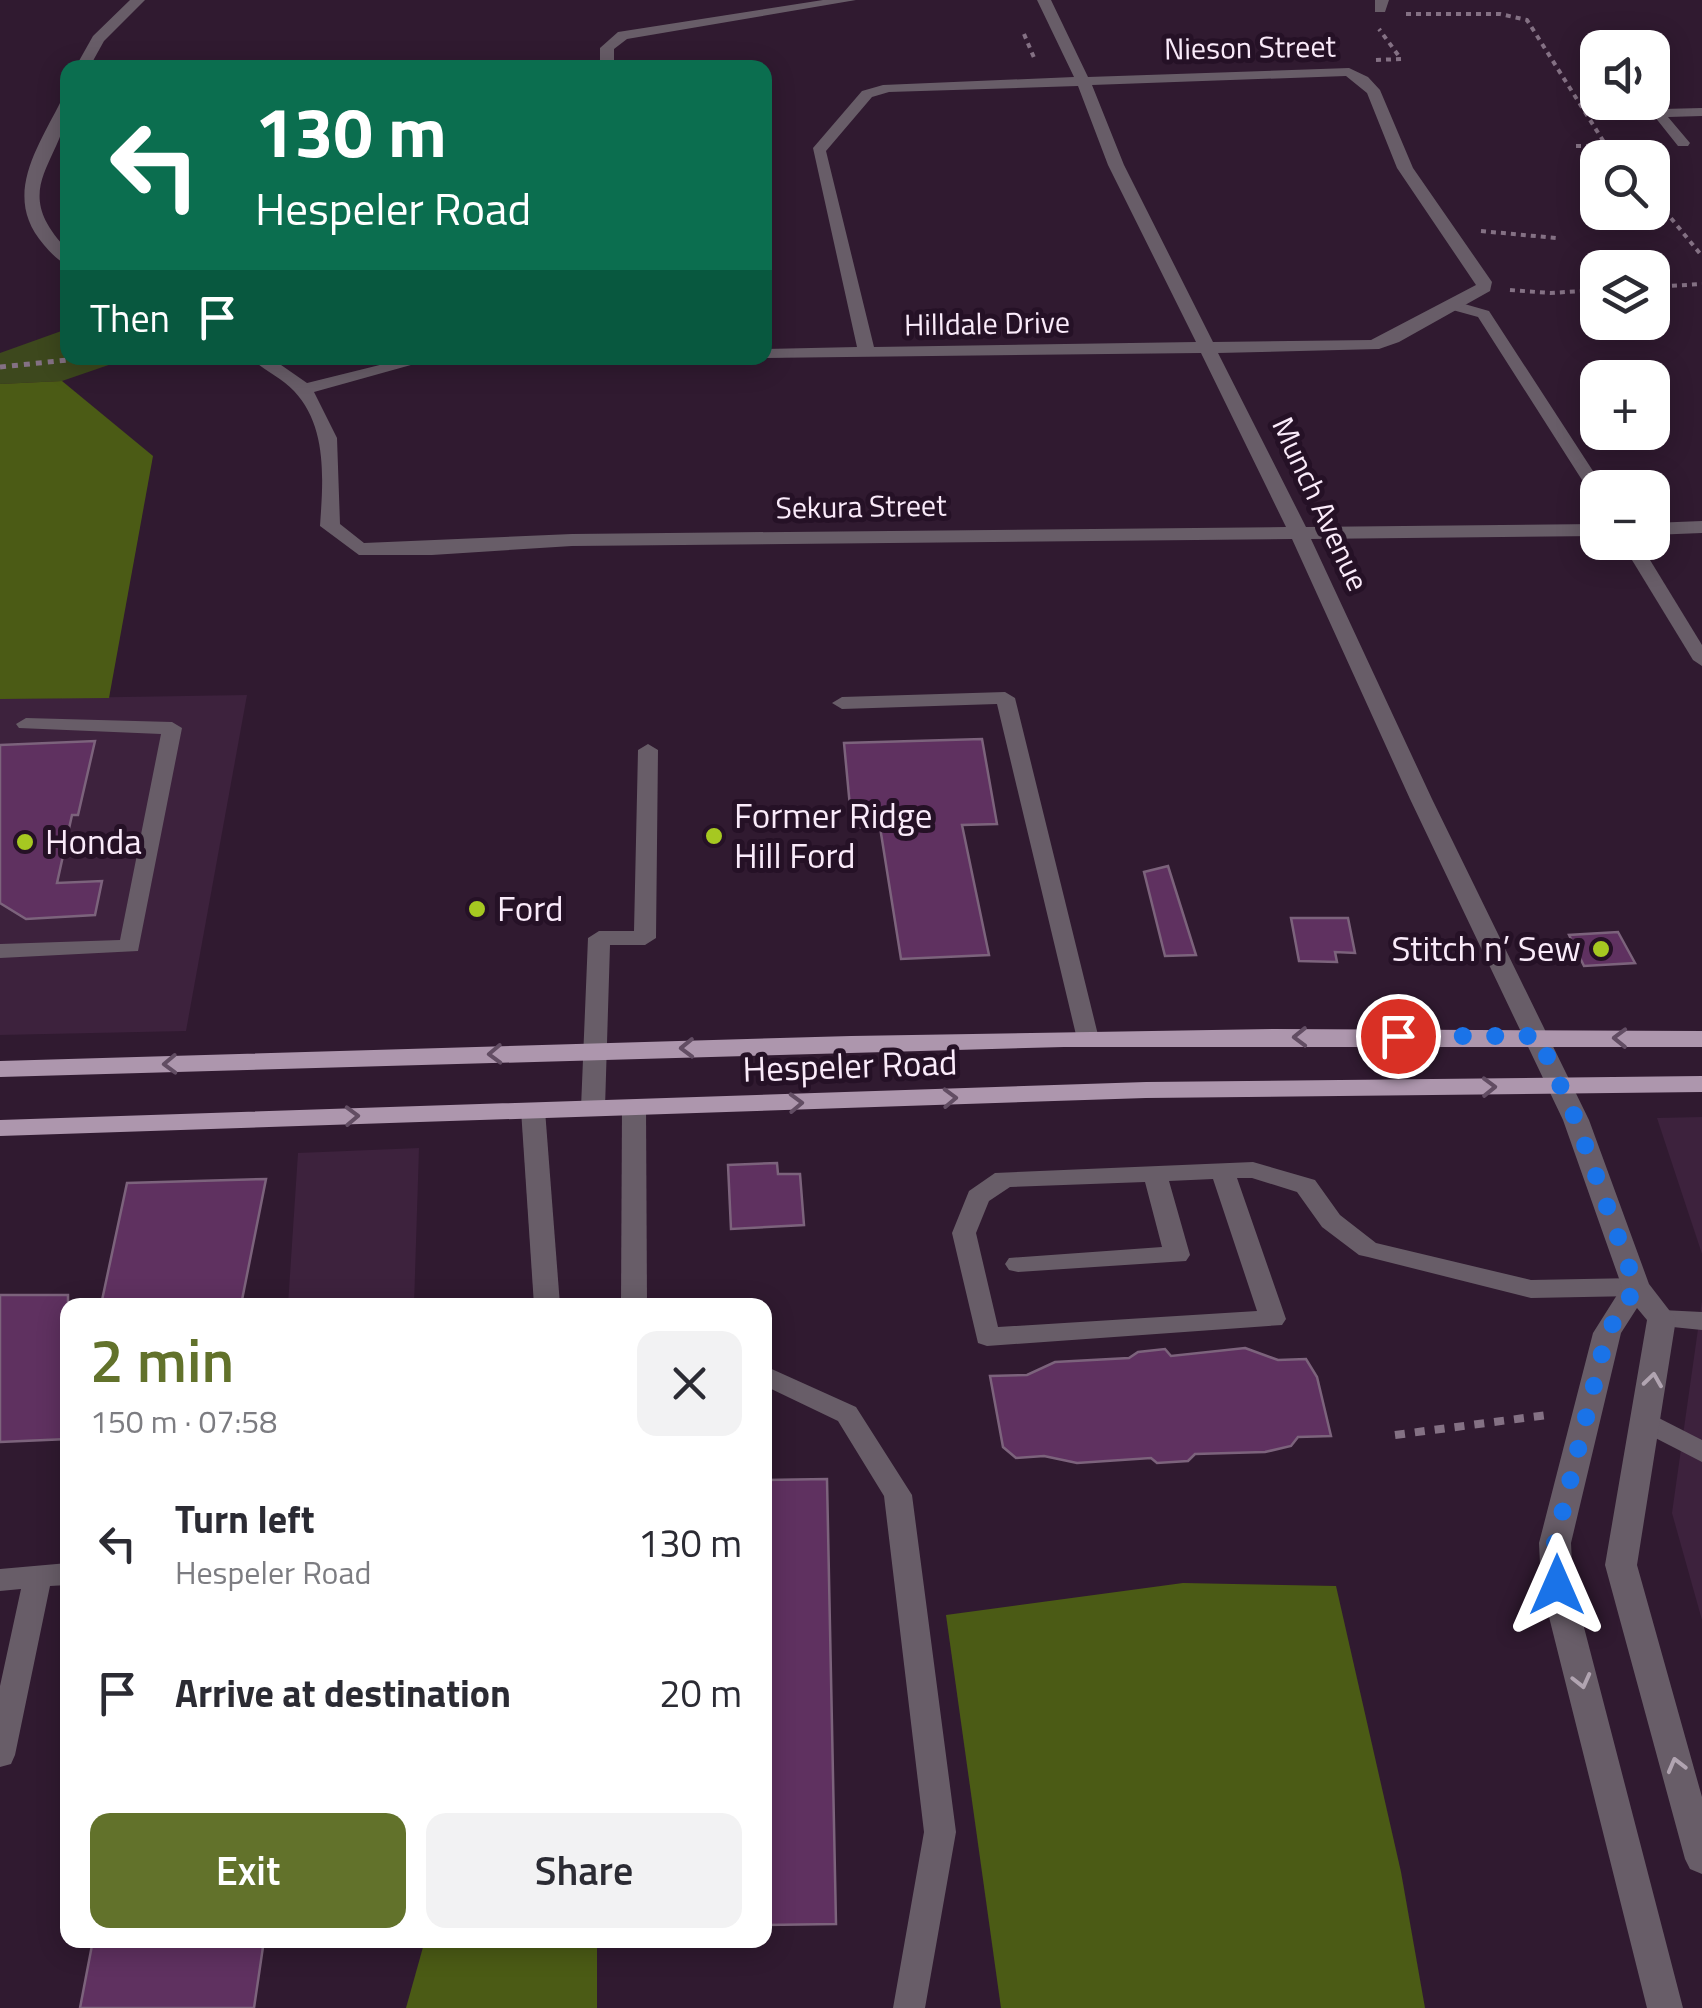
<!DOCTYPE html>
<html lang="en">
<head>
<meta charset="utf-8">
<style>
	:root { --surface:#fff; --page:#f2f2f3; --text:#2b2b33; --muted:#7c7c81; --accent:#62722b }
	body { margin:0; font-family:"Titillium Web",sans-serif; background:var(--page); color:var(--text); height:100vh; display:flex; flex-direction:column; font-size:38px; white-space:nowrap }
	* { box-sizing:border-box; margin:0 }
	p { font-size:32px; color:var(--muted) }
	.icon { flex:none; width:55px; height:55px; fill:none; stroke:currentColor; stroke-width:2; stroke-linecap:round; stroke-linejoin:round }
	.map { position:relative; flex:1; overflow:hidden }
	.panel { position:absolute; left:60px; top:1298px; width:712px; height:650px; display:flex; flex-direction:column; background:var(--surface); border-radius:20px; box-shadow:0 5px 25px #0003 }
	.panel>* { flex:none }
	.guide { position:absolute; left:60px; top:60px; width:712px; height:305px; border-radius:20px; box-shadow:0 5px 25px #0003; background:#0b6e4f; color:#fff; overflow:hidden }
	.controls { position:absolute; left:1580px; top:30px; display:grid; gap:20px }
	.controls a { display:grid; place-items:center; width:90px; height:90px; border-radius:20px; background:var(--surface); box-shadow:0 5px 25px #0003; font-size:50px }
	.pin { position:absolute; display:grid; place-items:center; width:85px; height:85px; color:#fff; margin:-42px; border:5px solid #fff; border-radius:50%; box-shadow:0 2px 10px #0007 }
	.me { position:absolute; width:110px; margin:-55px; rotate:0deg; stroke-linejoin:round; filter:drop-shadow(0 0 8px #0008) }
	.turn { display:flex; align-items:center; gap:35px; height:210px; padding:0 30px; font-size:45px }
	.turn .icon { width:130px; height:130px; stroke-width:2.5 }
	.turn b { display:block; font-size:70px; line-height:85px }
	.then { display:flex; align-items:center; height:95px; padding:0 30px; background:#0003; gap:20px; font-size:38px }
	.round { display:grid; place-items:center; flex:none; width:105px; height:105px; border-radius:20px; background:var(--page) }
	.summary { display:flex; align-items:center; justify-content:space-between; height:170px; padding:0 30px }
	h1 { font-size:60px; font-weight:600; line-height:75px; color:var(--accent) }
	.cta { display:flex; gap:20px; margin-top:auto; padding:20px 30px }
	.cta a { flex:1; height:115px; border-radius:20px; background:var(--accent); color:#fff; font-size:40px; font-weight:600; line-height:115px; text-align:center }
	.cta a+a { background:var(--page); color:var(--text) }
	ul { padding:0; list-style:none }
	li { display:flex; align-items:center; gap:30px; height:150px; padding:0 30px }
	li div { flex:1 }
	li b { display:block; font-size:38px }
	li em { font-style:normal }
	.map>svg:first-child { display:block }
	.built { fill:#3d223d }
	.green { fill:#3d481d }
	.forest { fill:#4b5b15 }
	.building { fill:#5f3160; stroke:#7c637c; stroke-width:2.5 }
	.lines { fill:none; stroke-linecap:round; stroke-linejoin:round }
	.path-far2 { stroke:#847184; stroke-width:4; stroke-dasharray:5 5; stroke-linecap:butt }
	.path-far1 { stroke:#847184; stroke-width:5; stroke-dasharray:6 6; stroke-linecap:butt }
	.path { stroke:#847184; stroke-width:8; stroke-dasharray:10 10; stroke-linecap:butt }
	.service { fill:#685d68; fill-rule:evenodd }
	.minor { fill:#685d68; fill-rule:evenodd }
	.primary { fill:#ad96ad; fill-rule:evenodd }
	.oneway { stroke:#624d63 }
	.oneway2 { stroke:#b1a4b1 }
	.route { stroke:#1a73e8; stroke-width:18; stroke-dasharray:0 32.4 }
	.poi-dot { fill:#a6c821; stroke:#251126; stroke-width:4 }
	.labels { text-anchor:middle; stroke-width:10; stroke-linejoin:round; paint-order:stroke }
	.far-street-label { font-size:30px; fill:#faebfa; stroke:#251126 }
	.poi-label { font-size:35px; fill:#faebfa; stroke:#251126; text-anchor:start }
	.street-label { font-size:35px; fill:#faebfa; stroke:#251126 }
</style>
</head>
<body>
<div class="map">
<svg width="1702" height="2008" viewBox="0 0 1702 2008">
	<rect width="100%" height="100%" fill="#301a30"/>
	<g class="built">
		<polygon points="247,695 186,1031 0,1035 0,699"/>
		<polygon points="1702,1117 1702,1254 1657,1118"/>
		<polygon points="419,1148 414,1305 288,1305 298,1153"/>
		<polygon points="1702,1301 1702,1620 1672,1513"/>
	</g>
	<polygon class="green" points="67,329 68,358 129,358 62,381 0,384 0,353"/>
	<g class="forest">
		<polygon points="62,381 153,456 109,698 0,699 0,384"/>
		<polygon points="1183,1583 1336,1586 1401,1872 1425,2008 1001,2008 946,1615"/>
		<polygon points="425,1940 597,1940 597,2008 406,2008"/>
	</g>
	<g class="building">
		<polygon points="982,739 997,824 962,825 989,955 901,959 880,827 852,828 844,743"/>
		<polygon points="95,741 78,815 72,815 57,883 102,881 95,915 26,919 0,903 0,745"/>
		<polygon points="1168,866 1196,955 1165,956 1144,872"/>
		<polygon points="1291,918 1348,918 1355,953 1335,952 1337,962 1299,961"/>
		<polygon points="1618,932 1635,963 1584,966 1569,935"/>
		<polygon points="777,1163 778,1174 800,1174 804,1225 731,1229 728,1165"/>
		<polygon points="266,1179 241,1305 101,1305 127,1183"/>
		<polygon points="0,1295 68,1295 68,1439 0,1442"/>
		<polygon points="1245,1348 1278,1360 1306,1359 1317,1377 1331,1436 1298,1437 1291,1446 1265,1452 1195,1454 1188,1461 1157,1463 1151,1458 1077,1463 1044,1456 1016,1458 1003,1447 990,1376 1027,1375 1055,1362 1129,1358 1138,1352 1165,1349 1171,1356"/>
		<polygon points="827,1479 836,1924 765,1925 765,1480"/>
		<polygon points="93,1940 264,1940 254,2008 80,2008"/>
	</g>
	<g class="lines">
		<g class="path-far2">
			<polyline points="1406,14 1500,14 1527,20 1614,158"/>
			<polyline points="1024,34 1035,60"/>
			<polyline points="1376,60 1401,59 1379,29"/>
			<polyline points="1576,146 1607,146"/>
			<polyline points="1652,195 1702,256"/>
			<polyline points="1481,231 1556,238"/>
			<polyline points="1652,287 1702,284"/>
			<polyline points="1510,290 1550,293 1598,290"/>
		</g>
		<polyline class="path-far1" points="0,367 87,358"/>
		<polyline class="path" points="1395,1435 1547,1415"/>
		<g class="service">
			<polygon points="1652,99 1662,109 1702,108 1702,116 1668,117 1690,143 1688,146 1678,146 1643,102 1652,102"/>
			<polygon points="1454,301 1489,311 1604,488 1598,488 1598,496 1589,491 1478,317 1449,309 1449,303"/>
			<polygon points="1621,542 1639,542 1702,645 1702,666 1693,660"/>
			<polygon points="1005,692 1015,698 1099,1039 1088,1046 1077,1039 997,704 842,709 832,703 842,697"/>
			<polygon points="26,718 172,722 182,728 138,951 0,958 0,944 120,940 161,734 19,728 16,724"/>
			<polygon points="648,744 658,750 656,938 645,945 610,945 605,1108 593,1115 581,1108 588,938 599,931 634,931 638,750"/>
			<polygon points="634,1100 646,1107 647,1305 621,1305 622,1107"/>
			<polygon points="533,1103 545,1110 560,1305 534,1305 521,1110"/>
			<path d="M1253,1162L1315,1180L1340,1215L1376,1243L1531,1280L1636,1278L1645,1281L1649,1287L1645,1293L1636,1296L1531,1298L1368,1257L1359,1255L1322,1227L1297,1192L1252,1178H1237L1286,1319L1282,1325L987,1346L978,1343L952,1233L969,1191L995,1173ZM1213,1179L1257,1311L998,1327L976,1233L989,1201L1010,1187L1145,1182L1162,1247L1009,1258L1005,1264L1009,1270L1018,1272L1186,1261L1190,1255L1169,1181Z"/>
			<polygon points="1662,1310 1702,1312 1702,1330 1653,1325 1649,1319 1653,1313"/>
			<polygon points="765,1366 856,1407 912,1495 956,1832 925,2008 893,2008 924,1832 884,1496 838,1421 765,1386"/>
			<polygon points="1647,1412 1702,1440 1702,1462 1638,1429 1634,1422 1638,1415"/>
			<polygon points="68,1563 68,1585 50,1586 15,1755 11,1764 0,1767 0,1686 21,1589 0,1591 0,1569"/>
		</g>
		<g class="minor">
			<polygon points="130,0 145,0 104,41 89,68 75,68 93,36"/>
			<polygon points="823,0 856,0 627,39 614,49 614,68 600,68 600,48 618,32"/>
			<path d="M1037,0H1051L1088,77L1349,68L1368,77L1380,90L1413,168L1492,282L1490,291L1399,342L1379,349L1218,353L1306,527L1598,524V536L1311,539L1432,799L1589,1120L1649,1284L1676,1319L1637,1565L1702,1797V1874L1690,1869L1685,1859L1605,1565L1647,1320L1637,1308L1621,1333L1571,1543L1573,1585L1683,2008H1647L1541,1585L1539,1543L1593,1333L1622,1287L1563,1120L1410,799L1292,539L572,546L432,555H359L320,526C323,481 328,427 294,391C282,378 264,371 251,358H271L307,383L408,358H436L314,392L337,438L340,524L364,543L572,534L1286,527L1201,353L759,358H765V349L857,347L813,148L862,91L883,85L1074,77ZM1346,76L1367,93L1397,168L1476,285L1371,340L1213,342L1124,165L1092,85ZM1078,86L1108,165L1196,342L874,347L826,151L872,97L889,92Z"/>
			<polygon points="1375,0 1389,0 1385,12 1375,12"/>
			<polygon points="311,61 316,62 316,68 197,68 204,64"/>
			<path d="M68,97C68,162 4,185 68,250V265C58,261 51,253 44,245C2,197 37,149 61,101Z"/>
			<polygon points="1702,521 1702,533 1652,535 1652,523"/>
		</g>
		<g class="primary">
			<polygon points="1277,1029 1702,1031 1702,1047 1064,1047 0,1077 0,1061 851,1036"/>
			<polygon points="1702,1076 1702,1092 1146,1098 0,1136 0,1120 1146,1082"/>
		</g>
	</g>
	<defs><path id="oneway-chevron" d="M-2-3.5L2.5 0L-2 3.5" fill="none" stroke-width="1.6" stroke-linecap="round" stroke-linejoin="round" transform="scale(2.5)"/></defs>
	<g class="oneway">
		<use href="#oneway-chevron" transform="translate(1300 1037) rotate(179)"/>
		<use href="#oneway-chevron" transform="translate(1620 1038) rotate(-179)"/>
		<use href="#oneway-chevron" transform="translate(687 1048) rotate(179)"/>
		<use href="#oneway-chevron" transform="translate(495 1054) rotate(178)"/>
		<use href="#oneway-chevron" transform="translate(170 1064) rotate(178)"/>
		<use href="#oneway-chevron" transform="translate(1489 1087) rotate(-1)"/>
		<use href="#oneway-chevron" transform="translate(950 1098) rotate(-2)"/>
		<use href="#oneway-chevron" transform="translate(796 1103) rotate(-2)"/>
		<use href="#oneway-chevron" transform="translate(352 1116) rotate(-2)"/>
	</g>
	<g class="oneway2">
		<use href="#oneway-chevron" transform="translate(1653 1380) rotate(-82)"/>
		<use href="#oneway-chevron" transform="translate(1582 1681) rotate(76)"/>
		<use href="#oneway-chevron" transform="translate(1676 1765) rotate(-105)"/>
	</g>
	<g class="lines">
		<polyline class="route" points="1398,1036 1538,1036 1576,1120 1636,1287 1607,1333 1555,1542 1557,1585"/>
	</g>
	<g class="poi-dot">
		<circle cx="714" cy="836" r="10"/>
		<circle cx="25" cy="842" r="10"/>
		<circle cx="477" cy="909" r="10"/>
		<circle cx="1601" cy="949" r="10"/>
	</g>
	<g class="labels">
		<g class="far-street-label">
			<text transform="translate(1250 48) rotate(-1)" y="10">Nieson Street</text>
			<text transform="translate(987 324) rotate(-1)" y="10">Hilldale Drive</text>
			<text transform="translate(1320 504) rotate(65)" y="10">Munch Avenue</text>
			<text transform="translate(861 507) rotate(-1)" y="10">Sekura Street</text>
		</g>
		<g class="poi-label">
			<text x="734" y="828">Former Ridge<tspan x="734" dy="40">Hill Ford</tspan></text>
			<text x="45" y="854">Honda</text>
			<text x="497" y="921">Ford</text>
			<text x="1581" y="961" text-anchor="end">Stitch n’ Sew</text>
		</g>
		<g class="street-label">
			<text transform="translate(850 1066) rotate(-2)" y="12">Hespeler Road</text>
		</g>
	</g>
</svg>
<div class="controls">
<a><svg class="icon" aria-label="sound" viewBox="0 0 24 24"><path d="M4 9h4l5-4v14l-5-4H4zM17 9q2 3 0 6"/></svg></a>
<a><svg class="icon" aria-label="search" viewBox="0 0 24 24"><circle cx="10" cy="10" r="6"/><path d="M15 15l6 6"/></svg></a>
<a><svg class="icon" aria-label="layers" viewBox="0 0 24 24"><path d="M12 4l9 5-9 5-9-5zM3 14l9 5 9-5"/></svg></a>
<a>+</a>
<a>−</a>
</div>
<div class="pin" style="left:1398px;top:1036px;background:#d93025"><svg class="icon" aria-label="arrive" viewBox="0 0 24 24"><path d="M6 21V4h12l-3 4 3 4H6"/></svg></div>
<svg class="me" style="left:1557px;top:1585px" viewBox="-20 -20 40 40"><path d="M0-17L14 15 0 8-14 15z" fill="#1a73e8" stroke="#fff" stroke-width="4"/></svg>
<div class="guide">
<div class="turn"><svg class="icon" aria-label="left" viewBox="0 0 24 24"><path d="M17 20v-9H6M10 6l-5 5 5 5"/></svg><div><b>130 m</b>Hespeler Road</div></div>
<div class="then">Then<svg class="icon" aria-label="arrive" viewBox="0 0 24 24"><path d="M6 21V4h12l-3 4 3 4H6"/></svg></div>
</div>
<section class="panel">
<div class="summary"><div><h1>2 min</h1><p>150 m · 07:58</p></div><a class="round"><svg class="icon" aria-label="close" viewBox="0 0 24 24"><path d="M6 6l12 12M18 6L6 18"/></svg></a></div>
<ul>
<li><svg class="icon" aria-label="left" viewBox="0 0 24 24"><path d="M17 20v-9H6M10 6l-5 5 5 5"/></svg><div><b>Turn left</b><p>Hespeler Road</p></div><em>130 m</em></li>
<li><svg class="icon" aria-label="arrive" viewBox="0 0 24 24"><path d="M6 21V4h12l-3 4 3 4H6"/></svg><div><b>Arrive at destination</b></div><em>20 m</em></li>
</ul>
<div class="cta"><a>Exit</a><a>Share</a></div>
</section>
</div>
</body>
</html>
